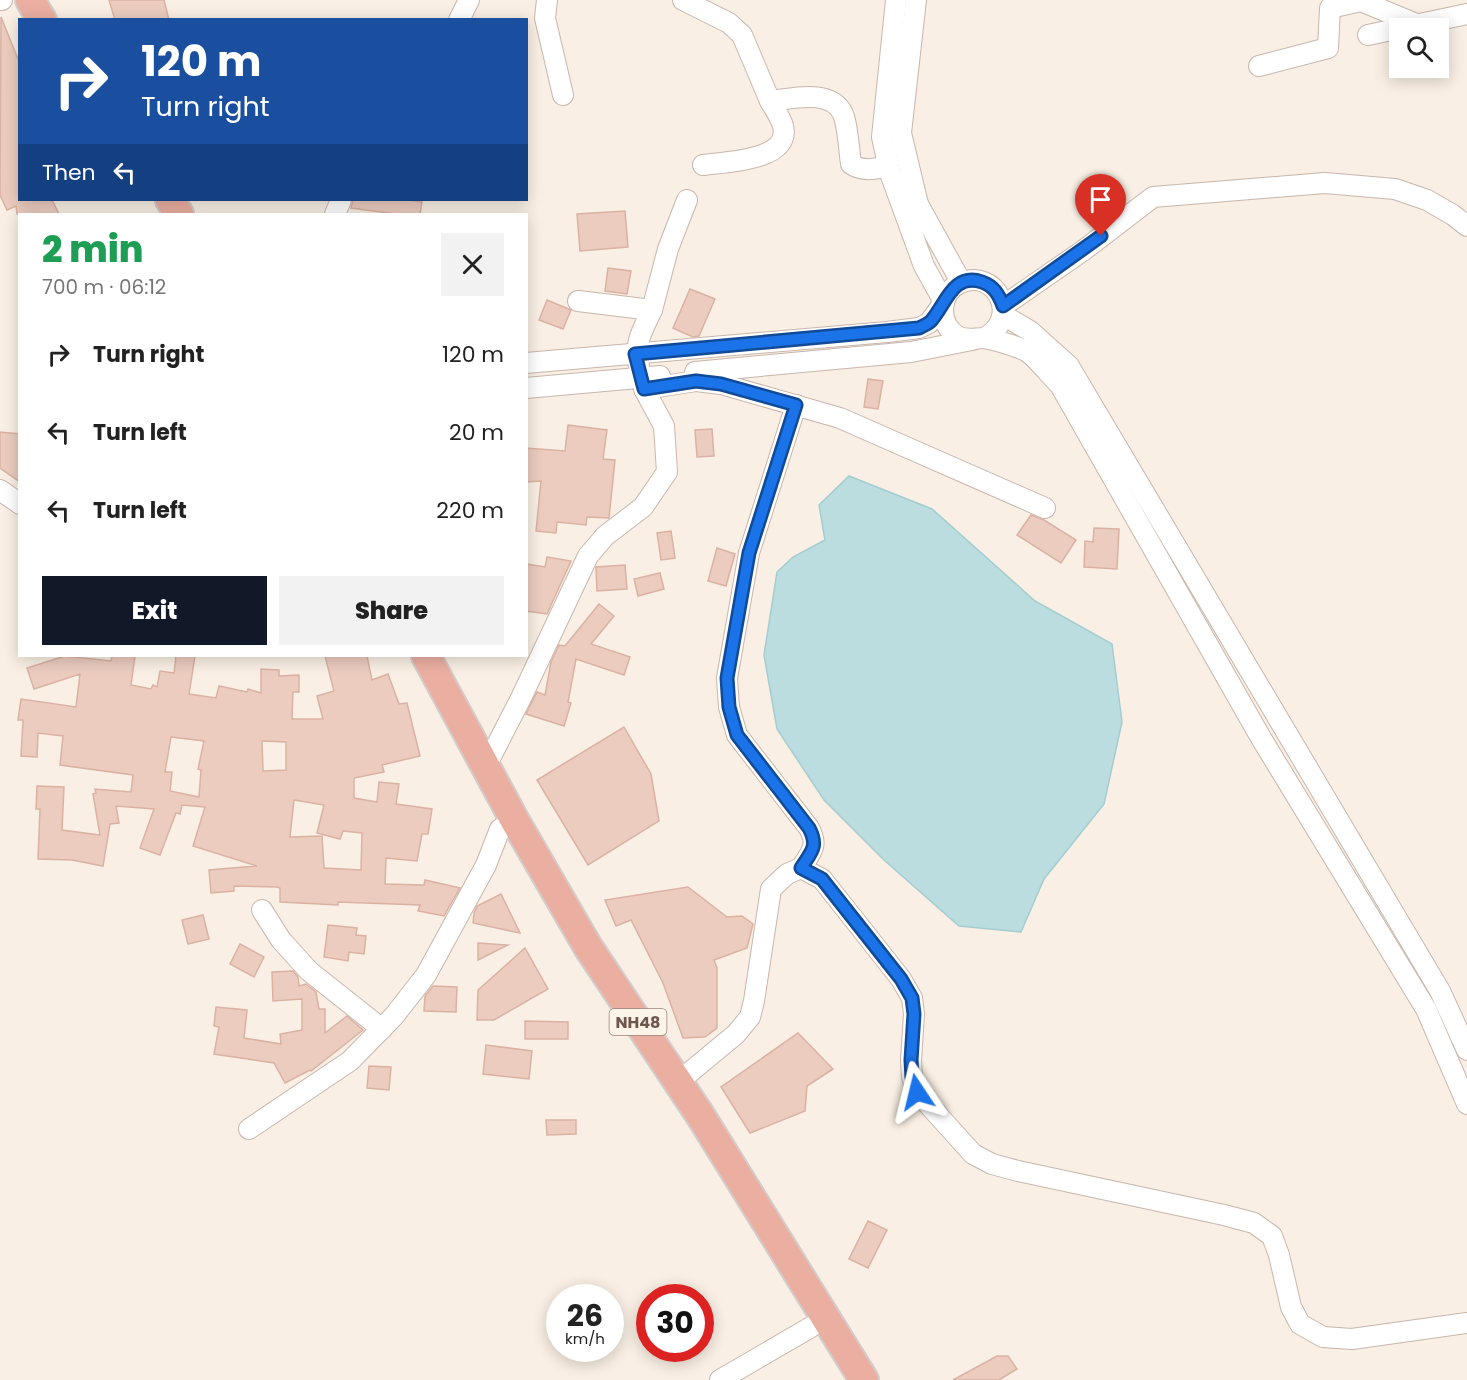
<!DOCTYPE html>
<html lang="en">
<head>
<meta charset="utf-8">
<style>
	:root { --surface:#fff; --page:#f2f2f2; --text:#222; --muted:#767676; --accent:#111827 }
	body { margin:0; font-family:Poppins,sans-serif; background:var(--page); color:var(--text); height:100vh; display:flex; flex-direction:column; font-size:22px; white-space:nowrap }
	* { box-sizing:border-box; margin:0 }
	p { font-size:20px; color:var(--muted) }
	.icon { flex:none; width:33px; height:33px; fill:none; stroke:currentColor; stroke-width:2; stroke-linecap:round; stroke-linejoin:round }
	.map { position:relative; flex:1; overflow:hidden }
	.sheet { position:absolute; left:18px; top:213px; width:510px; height:444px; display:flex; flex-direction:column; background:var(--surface); border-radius:0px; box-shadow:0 3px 15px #0003 }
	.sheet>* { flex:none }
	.hud { position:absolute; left:18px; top:18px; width:510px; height:183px; border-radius:0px; box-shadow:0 3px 15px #0003; background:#1a4fa0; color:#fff; overflow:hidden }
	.buttons { position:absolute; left:1389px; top:18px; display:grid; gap:12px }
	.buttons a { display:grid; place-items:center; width:60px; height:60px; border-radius:0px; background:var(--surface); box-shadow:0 3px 15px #0003; font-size:30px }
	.speed { position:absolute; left:546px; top:1284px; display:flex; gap:12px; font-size:30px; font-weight:700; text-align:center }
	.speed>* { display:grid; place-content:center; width:78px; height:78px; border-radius:50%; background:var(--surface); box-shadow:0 3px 15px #0003; line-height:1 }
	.speed small { font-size:15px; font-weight:400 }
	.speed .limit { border:9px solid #d22; background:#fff; color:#111 }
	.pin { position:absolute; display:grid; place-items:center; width:51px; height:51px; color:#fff; margin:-62px -26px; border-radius:50% 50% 50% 0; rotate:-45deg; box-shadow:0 0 6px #0007 }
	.pin .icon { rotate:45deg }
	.me { position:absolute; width:66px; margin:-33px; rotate:350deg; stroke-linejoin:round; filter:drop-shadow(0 0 4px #0008) }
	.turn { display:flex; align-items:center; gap:21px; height:126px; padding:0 24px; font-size:27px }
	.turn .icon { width:78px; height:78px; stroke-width:2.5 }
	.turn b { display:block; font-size:42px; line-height:51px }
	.then { display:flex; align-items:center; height:57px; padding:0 24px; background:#0003; gap:12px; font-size:22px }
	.round { display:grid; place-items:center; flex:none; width:63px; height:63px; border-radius:0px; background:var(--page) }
	.head { display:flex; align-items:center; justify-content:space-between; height:102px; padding:0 24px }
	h1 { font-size:36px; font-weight:800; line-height:45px; color:#1e9e55 }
	.action { display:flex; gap:12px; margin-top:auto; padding:12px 24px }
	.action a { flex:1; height:69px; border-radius:0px; background:var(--accent); color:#fff; font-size:24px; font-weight:800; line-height:69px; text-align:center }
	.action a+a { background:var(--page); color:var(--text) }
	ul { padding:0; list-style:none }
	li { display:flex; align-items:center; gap:18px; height:78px; padding:0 24px }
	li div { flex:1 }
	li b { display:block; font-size:22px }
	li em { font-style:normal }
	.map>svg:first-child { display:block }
	.water { fill:#bbdddf; stroke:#a3cdd0; stroke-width:1.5 }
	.building { fill:#ebccbf; stroke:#dbb2a2; stroke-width:1.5; fill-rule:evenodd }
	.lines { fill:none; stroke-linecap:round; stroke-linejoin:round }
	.minor-casing { stroke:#c8b6ac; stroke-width:22 }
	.highway-casing { stroke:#d4ccca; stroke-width:32 }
	.minor { stroke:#fff; stroke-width:20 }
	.highway { stroke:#ebafa2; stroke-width:28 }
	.route-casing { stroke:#114b97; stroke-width:15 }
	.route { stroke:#1a73e8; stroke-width:10 }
	.labels { text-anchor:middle; stroke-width:5; stroke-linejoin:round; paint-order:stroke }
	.shield { fill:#fcf3e9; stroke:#99857c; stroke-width:1.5 }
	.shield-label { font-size:16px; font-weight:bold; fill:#6e564d }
</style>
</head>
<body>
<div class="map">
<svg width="1467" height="1380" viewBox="0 0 1467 1380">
	<rect width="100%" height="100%" fill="#f9efe4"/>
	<polygon class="water" points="849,476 932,509 1035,601 1112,644 1122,722 1104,804 1044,879 1021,932 959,926 884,860 824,800 777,729 764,655 777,572 793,557 825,540 819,505"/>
	<g class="building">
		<polygon points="109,0 164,0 169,20 115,20"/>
		<polygon points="1,17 20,64 20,200 52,200 59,214 17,214 16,206 7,210 0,195"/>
		<polygon points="353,200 407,200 422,202 420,214 396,214 351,208"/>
		<polygon points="625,211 628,247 580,251 577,214"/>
		<polygon points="608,268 631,271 627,294 605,291"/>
		<polygon points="690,289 715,299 699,336 693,337 673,328"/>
		<polygon points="547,300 571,310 563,329 539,320"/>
		<polygon points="868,379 883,381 878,409 864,407"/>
		<polygon points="568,425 607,430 603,459 615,460 609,518 587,517 586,525 557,522 556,533 536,531 541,481 526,482 526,448 565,451"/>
		<polygon points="712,429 714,456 697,457 695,430"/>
		<polygon points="0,432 20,434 20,482 0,468"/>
		<polygon points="1031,515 1044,520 1076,540 1061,563 1017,535"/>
		<polygon points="1094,528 1119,529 1117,569 1084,567 1085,541 1093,542"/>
		<polygon points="671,531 675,558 661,560 657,533"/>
		<polygon points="717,548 735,554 726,586 708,581"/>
		<polygon points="547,557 571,561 547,614 526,611 526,564 545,567"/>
		<polygon points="625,565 627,589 597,591 596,567"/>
		<polygon points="660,573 664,589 638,596 634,579"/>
		<polygon points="599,604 614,616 591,644 630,657 624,675 576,659 568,702 571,703 564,726 526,714 537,692 545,695 551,662 559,645 565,646"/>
		<path d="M65,656L111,661L112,656H135L131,685L151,689L153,685L157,687L160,671L174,673L176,656H195L189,694L216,698L219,686L247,692L248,689L261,693V669L279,670V676L299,675V692H293L292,719H323L317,696L334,691L325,656H367L372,680L388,674L399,704L407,703L420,756L382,765L384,772L354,778V798L377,802L379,782L399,784L396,804L432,809L428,834H422L417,861L386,858L385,884L424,885L425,880L460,888L444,916L418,911L420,905L338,902V905L280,902V888L277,887L234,886V891L211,893L209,870L257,866L193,846L205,807L182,805L180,814L176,813L160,855L140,848L154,809L116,806L119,823L110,824L103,866L72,860L38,859L40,809H36L37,786L64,787L62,830L100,835L93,794L96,793L95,789L131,792L133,775L60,765L63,736L38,733L37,757L21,756L23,720H18L21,699L76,707L80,674L34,689L27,668ZM171,737L204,741L198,769L201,770L199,797L170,791L172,772H165ZM262,741L286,742V770L263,771ZM294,800L324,805L317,833L340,839L343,831L362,833L361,870L324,868L322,836L290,837Z"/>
		<polygon points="624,727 651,774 659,821 588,865 537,780"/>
		<polygon points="688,887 727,917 742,916 753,924 747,948 714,960 717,968 717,1028 705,1037 683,1038 663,983 631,920 616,926 605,900"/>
		<polygon points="501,894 520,933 473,923 474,913 477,906"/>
		<polygon points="203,915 209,939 188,944 182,920"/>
		<polygon points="328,925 357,928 356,935 366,936 364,954 349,952 348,961 324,957"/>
		<polygon points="478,943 508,945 478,960"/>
		<polygon points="240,944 264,957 254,977 230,964"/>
		<polygon points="525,948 548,989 494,1020 477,1020 478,990"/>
		<polygon points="293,971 298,977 299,986 306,984 316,992 319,1009 325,1009 325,1033 347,1016 363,1030 311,1071 310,1070 285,1083 274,1063 214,1054 219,1027 214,1026 216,1007 247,1010 244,1038 281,1044 280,1034 302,1030 302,999 273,1001 272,972"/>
		<polygon points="433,986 457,987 456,1012 424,1011 425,996"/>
		<polygon points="525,1021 568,1022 568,1039 525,1039"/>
		<polygon points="798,1033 833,1069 807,1086 805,1111 750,1133 721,1087"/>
		<polygon points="486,1045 532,1051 529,1079 483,1074"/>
		<polygon points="369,1066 391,1067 389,1090 367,1088"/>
		<polygon points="546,1120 576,1120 576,1134 547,1135"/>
		<polygon points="868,1221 887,1230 868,1268 849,1259"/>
		<polygon points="997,1356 1008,1356 1017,1369 999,1380 953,1380"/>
	</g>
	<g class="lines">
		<defs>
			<g id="minor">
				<polyline points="0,0 2,0"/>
				<polyline points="547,0 545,18 563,95"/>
				<path d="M683,0L729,23L742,35L770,101C792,99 831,88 843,114C848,126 849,150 851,164C862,172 876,169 888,166"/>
				<polyline points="916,0 901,133 918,204 961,282"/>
				<polyline points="459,20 469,0"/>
				<polyline points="1368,35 1467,14"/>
				<polyline points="1259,66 1328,48 1330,8 1361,1 1416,24"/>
				<path d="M703,165C724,162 792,161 783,126C781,118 774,108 770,101"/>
				<polyline points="335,214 341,200"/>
				<path d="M578,301L652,310C643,329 633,345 639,366"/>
				<polyline points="1003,306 1084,250 1153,197 1325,183 1395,189 1427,200 1453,215 1467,226"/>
				<polyline points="652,310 668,249 687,200"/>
				<polyline points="1003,315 1030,331 1069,366 1440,991 1467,1050"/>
				<path d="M984,338C1022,319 996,267 960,283C939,293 937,323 957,336C967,341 974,338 984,338C992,339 1016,346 1024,350C1035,355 1050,376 1060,385L1261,738L1426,1009L1467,1104"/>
				<polyline points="526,363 887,332 919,328 929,323 944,302 924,266 890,173 882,137 896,0"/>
				<polyline points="695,372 911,352 972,340"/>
				<polyline points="526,388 660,376"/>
				<path d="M796,405L749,553L727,678L729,707L737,735L809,828C819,846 811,852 801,868"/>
				<polyline points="0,490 20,504"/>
				<polyline points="486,766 521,698 588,556 605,536 643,507 667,472 664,426 644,389 696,381 721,384 840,418 1045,508"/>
				<polyline points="262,910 281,940 309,971 382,1029"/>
				<polyline points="678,1082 736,1034 750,1017 754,1001 771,889 787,874 801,868 822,879 901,979 912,998 914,1014 911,1060 912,1077 917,1092 973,1154 992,1164 1018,1171 1224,1215 1254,1223 1272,1236 1279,1255 1291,1307 1300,1324 1323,1337 1352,1339 1467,1323"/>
				<polyline points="249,1129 350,1061 394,1016 426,975 486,865 500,829 515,821"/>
				<polyline points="720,1380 811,1327"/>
			</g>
			<g id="highway">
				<polyline points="30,0 42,20"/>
				<polyline points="170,200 179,214"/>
				<polyline points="426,656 515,821 588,947 700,1115 864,1380"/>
			</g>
		</defs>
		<use href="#minor" class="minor-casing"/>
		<use href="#highway" class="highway-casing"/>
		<use href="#minor" class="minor"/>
		<use href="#highway" class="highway"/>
	</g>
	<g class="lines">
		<defs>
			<path id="route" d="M917,1092L912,1077L911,1060L914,1014L912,998L901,979L822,879L801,868C811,852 819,847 809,828L737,735L729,707L727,678L749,553L796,405L721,384L696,381L644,389L635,354L919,328C923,326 928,324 931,321C946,304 953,272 982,282C994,286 999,295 1003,306L1101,236"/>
		</defs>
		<use href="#route" class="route-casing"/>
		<use href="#route" class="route"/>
	</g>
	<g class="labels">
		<rect class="shield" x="609.5" y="1009" width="57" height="26" rx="4.5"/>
		<g class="shield-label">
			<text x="638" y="1028">NH48</text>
		</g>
	</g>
</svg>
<div class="buttons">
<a><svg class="icon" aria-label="search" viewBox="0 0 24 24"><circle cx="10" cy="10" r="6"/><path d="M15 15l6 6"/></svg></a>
</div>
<div class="speed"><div>26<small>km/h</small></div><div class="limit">30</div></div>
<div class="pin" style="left:1101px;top:236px;background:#d93025"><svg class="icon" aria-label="arrive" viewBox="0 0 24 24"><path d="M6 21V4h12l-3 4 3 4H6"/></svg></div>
<svg class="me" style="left:917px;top:1092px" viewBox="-20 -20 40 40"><path d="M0-17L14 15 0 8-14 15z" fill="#1a73e8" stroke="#fff" stroke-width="4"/></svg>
<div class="hud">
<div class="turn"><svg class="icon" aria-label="right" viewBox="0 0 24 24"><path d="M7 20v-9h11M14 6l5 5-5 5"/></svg><div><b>120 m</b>Turn right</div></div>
<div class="then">Then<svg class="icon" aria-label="left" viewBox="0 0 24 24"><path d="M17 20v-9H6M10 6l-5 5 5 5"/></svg></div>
</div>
<section class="sheet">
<div class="head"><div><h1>2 min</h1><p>700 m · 06:12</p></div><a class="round"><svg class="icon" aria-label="close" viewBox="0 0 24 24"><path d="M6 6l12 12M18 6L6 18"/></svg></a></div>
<ul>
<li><svg class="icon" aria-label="right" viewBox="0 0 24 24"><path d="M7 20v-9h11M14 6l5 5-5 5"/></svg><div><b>Turn right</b></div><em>120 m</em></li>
<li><svg class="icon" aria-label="left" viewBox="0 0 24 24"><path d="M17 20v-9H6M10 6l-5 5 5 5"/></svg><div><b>Turn left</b></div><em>20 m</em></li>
<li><svg class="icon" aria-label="left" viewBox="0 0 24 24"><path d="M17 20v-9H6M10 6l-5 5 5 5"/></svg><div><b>Turn left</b></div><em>220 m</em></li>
</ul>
<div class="action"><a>Exit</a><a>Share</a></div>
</section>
</div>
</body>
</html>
